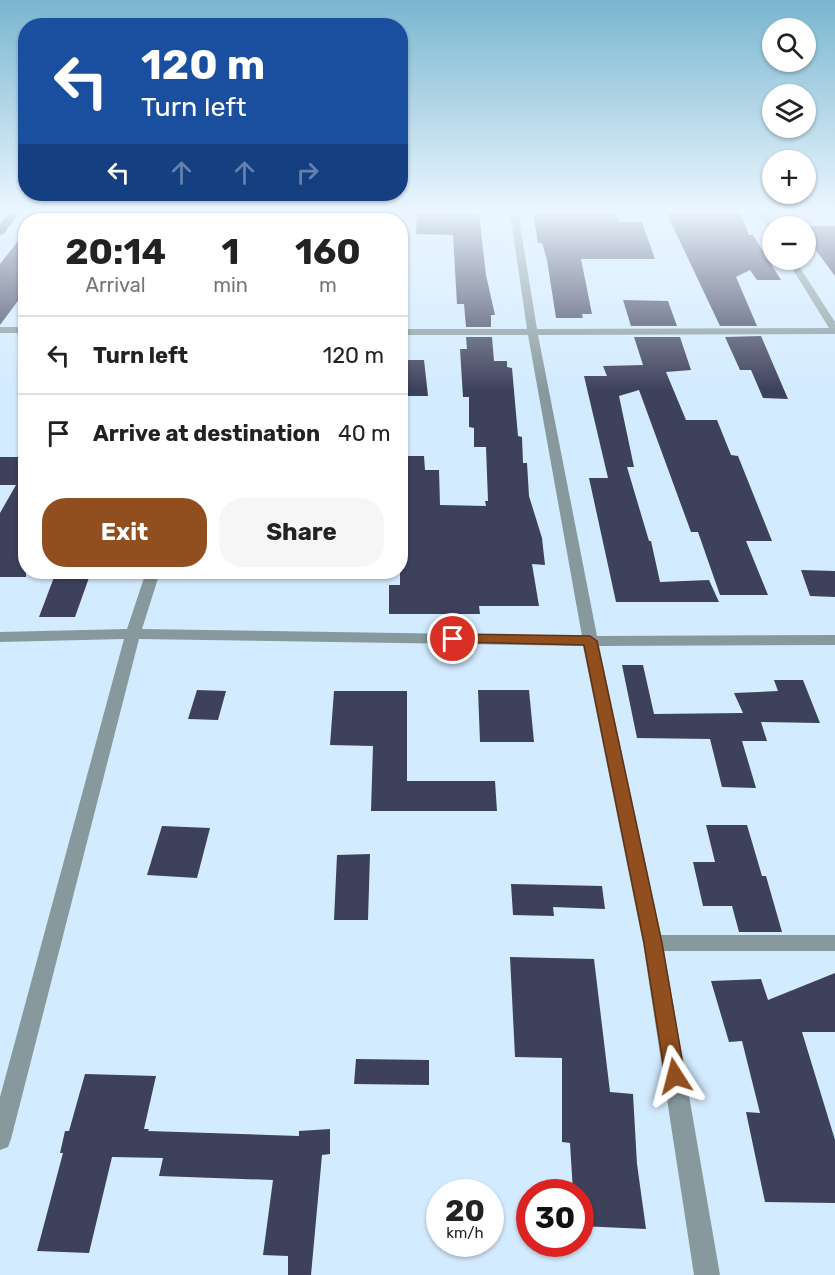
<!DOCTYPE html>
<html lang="en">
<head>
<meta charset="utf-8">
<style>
	:root { --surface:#fff; --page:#f6f6f6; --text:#222; --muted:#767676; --line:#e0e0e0; --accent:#914e1e }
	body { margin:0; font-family:Rubik,sans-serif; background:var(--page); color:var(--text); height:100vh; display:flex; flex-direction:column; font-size:22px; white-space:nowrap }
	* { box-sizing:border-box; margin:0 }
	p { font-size:20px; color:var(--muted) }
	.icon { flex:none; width:33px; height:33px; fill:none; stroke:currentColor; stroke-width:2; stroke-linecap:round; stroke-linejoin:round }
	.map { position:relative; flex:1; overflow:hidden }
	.details { position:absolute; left:18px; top:213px; width:390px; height:366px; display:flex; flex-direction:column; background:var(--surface); border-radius:24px; box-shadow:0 2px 4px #0004 }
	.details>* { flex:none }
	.hud { position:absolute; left:18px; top:18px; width:390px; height:183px; border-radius:24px; box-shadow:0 2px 4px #0004; background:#1a4fa0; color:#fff; overflow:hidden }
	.tools { position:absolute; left:762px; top:18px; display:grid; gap:12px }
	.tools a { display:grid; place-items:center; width:54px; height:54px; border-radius:50%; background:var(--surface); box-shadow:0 2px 4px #0004; font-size:30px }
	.speed { position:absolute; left:426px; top:1179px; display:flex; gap:12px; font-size:30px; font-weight:700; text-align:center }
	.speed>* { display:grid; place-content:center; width:78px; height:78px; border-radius:50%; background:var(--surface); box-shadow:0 2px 4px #0004; line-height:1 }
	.speed small { font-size:15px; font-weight:400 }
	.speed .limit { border:9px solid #d22; background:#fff; color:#111 }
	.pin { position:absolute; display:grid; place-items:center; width:51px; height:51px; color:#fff; margin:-26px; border:3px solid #fff; border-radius:50%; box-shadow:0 2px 6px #0007 }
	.me { position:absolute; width:66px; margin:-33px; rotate:351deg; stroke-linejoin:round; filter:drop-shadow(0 0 4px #0008) }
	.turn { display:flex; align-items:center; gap:21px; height:126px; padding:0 24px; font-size:27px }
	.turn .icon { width:78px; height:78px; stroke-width:2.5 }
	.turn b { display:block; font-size:42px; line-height:51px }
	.lanes { display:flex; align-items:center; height:57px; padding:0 24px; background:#0003; justify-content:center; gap:30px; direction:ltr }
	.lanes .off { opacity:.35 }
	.eta { display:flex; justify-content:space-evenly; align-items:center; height:102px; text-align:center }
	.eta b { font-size:36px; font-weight:700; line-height:42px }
	.cta { display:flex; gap:12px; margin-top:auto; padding:12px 24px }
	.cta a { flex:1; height:69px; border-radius:24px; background:var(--accent); color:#fff; font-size:24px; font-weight:700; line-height:69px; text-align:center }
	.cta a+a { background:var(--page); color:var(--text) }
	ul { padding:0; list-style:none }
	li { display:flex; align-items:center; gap:18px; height:78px; padding:0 24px; border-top:2px solid var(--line) }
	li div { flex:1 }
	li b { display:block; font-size:22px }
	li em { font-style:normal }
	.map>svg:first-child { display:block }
	.building { fill:#3e415c }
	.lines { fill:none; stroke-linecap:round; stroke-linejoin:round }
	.minor { fill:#87999c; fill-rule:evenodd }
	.highway { fill:#194149; fill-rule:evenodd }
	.route { fill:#914e1e; stroke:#5e3314; stroke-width:1.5 }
</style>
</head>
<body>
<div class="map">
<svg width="835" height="1275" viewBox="0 0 835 1275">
	<rect width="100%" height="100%" fill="#d3ebff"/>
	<g class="building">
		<polygon points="417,212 479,214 486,275 495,315 491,315 491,327 466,327 464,304 457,304 453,235 416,234"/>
		<polygon points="533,212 615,212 618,222 642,222 655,259 581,259 592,314 582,314 583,318 556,318 547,260 542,243 538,243"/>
		<polygon points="666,212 740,212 749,235 753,235 781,280 757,280 750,270 736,277 757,326 720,326"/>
		<polygon points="797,226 835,226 835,276 806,237 806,226"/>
		<polygon points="26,231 26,290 0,325 0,264"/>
		<polygon points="623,300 668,301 677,326 631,326"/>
		<polygon points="761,336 788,399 763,398 751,370 740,370 725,337"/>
		<polygon points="466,337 492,337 494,361 507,361 507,367 512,368 518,436 522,437 523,463 527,463 529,496 542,538 545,565 532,564 539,606 479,606 480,614 389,614 389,585 400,585 400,456 424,456 425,470 439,470 440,505 486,506 485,501 488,501 486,447 474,447 474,428 469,427 469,397 463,397 460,349 467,349"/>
		<polygon points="634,337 680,337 691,370 666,372 686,420 717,420 731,455 738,456 772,541 746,541 768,595 720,595 698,532 691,532 639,390 619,396 634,467 627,467 649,541 651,541 660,582 709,580 719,602 616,602 589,478 608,478 584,376 607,376 603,366 643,365"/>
		<polygon points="400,360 424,360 428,396 400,396"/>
		<polygon points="0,457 26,457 26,577 0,577 0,513 16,485 0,485"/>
		<polygon points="801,570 835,571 835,597 810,596"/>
		<polygon points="56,572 91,572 75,617 39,617"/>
		<polygon points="622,665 643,665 654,714 743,713 734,693 778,691 774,680 803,680 820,723 761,722 767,741 742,741 756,788 722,787 710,739 637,738"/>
		<polygon points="197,690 226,691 218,720 188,719"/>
		<polygon points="478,690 529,690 534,742 480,742"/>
		<polygon points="334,691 407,691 407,781 495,781 497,811 371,811 373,746 330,745"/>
		<polygon points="706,825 747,825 762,876 766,876 782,932 739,932 732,906 703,906 693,862 715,862"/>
		<polygon points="162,826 210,828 197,878 147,875"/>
		<polygon points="370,854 368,920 334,920 337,855"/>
		<polygon points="511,884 602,886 605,909 553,907 554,916 513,915"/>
		<polygon points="510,957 594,959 610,1092 633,1094 637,1164 646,1229 580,1226 580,1192 573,1192 570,1143 562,1142 562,1058 515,1057"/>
		<polygon points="835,973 835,1032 802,1032 835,1140 835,1203 765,1202 746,1112 760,1113 742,1041 729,1042 711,981 761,979 768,1000"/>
		<polygon points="356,1059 429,1060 429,1085 354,1084"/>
		<polygon points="85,1074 156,1076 144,1129 149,1129 148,1131 299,1136 299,1131 330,1129 330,1154 322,1155 311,1275 288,1275 288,1256 263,1255 273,1180 159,1176 163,1158 112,1157 89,1253 37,1251 63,1153 60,1153 65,1131 69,1131"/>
	</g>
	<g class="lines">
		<g class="minor">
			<polygon points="262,212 270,212 267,220 259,220"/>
			<polygon points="510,212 518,212 537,329 829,328 787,260 795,260 835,322 835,334 538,335 597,636 835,635 835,645 599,646 661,935 835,935 835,951 664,951 720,1275 694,1275 643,943 583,646 139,639 11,1139 8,1147 0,1150 0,1097 124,639 0,642 0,632 127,629 146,572 160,572 142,629 582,636 528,335 400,335 400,329 527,329"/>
			<polygon points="757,212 765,212 774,226 772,232 769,232"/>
			<rect x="0" y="327" width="26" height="6"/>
		</g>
		<polygon class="highway" points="9,212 19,212 4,234 0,235 0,225"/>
	</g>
	<linearGradient id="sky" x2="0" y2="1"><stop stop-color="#79b6cf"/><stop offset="0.54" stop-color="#ebf6ff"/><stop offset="1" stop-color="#ebf6ff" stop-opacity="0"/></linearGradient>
	<rect width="835" height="390" fill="url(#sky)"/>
	<polygon class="route" points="453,634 590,636 597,641 662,943 685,1076 682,1082 675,1085 668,1082 665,1076 644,943 584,645 448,642 446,639 448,636"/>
</svg>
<div class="tools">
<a><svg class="icon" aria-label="search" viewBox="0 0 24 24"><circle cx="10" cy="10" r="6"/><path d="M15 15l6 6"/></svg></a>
<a><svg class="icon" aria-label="layers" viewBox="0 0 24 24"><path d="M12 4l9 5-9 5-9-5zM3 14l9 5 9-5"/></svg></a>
<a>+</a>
<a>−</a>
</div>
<div class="speed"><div>20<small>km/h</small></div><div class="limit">30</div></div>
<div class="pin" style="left:453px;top:639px;background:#d93025"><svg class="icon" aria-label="arrive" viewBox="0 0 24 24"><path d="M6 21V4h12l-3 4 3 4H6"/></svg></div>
<svg class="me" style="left:675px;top:1076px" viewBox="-20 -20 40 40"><path d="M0-17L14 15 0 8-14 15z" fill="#914e1e" stroke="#fff" stroke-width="4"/></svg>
<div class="hud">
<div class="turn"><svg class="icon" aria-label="left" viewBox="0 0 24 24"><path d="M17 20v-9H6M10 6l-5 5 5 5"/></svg><div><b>120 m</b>Turn left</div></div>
<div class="lanes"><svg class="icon" aria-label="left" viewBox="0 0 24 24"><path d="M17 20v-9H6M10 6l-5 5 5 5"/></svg><svg class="icon off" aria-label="ahead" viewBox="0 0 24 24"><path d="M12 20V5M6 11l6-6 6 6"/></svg><svg class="icon off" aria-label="ahead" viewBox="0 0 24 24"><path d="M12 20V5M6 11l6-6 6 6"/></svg><svg class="icon off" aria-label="right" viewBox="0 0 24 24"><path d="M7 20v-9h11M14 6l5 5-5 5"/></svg></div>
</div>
<section class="details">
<div class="eta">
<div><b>20:14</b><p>Arrival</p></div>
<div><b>1</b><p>min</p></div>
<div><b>160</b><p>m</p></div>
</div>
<ul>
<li><svg class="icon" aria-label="left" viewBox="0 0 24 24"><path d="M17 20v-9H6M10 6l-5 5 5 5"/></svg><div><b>Turn left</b></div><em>120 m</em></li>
<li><svg class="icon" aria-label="arrive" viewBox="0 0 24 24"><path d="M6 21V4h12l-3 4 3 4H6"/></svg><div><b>Arrive at destination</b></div><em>40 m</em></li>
</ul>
<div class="cta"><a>Exit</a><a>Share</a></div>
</section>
</div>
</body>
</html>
